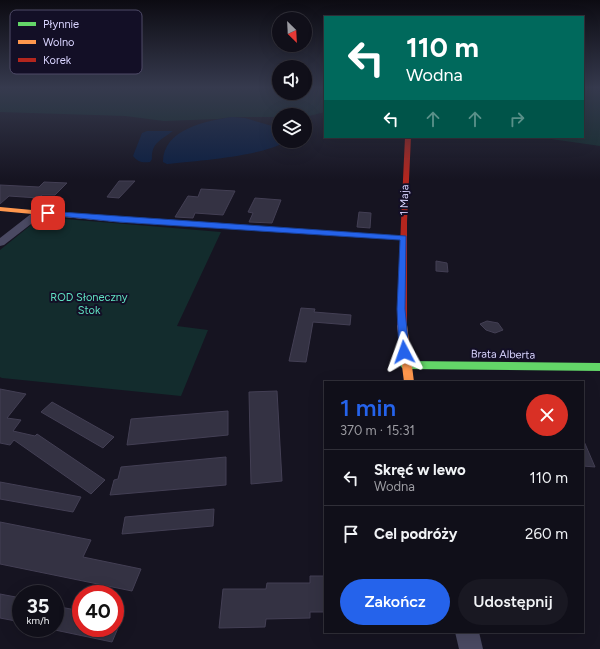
<!DOCTYPE html>
<html lang="pl">
<head>
<meta charset="utf-8">
<style>
	:root { --surface:#100f19; --page:#191822; --text:#f1f3f6; --muted:#9c9ca2; --line:#302f38; --accent:#2563eb }
	body { margin:0; font-family:Figtree,sans-serif; background:var(--page); color:var(--text); height:100vh; display:flex; flex-direction:column; font-size:15px; white-space:nowrap }
	* { box-sizing:border-box; margin:0 }
	p { font-size:13px; color:var(--muted) }
	.icon { flex:none; width:22px; height:22px; fill:none; stroke:currentColor; stroke-width:2; stroke-linecap:round; stroke-linejoin:round }
	.map { position:relative; flex:1; overflow:hidden }
	.drawer { position:absolute; left:324px; top:381px; width:260px; height:252px; display:flex; flex-direction:column; background:var(--surface); border-radius:0px; box-shadow:0 4px 16px #0002,0 0 0 1px var(--line) }
	.drawer>* { flex:none }
	.hud { position:absolute; left:324px; top:16px; width:260px; height:122px; border-radius:0px; box-shadow:0 4px 16px #0002,0 0 0 1px var(--line); background:#00695c; color:#fff; overflow:hidden }
	.needle { width:26px; rotate:156deg }
	.fabs { position:absolute; left:272px; top:12px; display:grid; gap:8px }
	.fabs a { display:grid; place-items:center; width:40px; height:40px; border-radius:50%; background:var(--surface); box-shadow:0 4px 16px #0002,0 0 0 1px var(--line); font-size:20px }
	.speed { position:absolute; left:12px; top:585px; display:flex; gap:8px; font-size:20px; font-weight:700; text-align:center }
	.speed>* { display:grid; place-content:center; width:52px; height:52px; border-radius:50%; background:var(--surface); box-shadow:0 4px 16px #0002,0 0 0 1px var(--line); line-height:1 }
	.speed small { font-size:10px; font-weight:400 }
	.speed .limit { border:6px solid #d22; background:#fff; color:#111 }
	.pin { position:absolute; display:grid; place-items:center; width:34px; height:34px; color:#fff; margin:-17px; border-radius:8px; box-shadow:0 2px 6px #0006 }
	.me { position:absolute; width:44px; margin:-22px; rotate:356deg; stroke-linejoin:round; filter:drop-shadow(0 0 3px #0008) }
	.turn { display:flex; align-items:center; gap:14px; height:84px; padding:0 16px; font-size:18px }
	.turn .icon { width:52px; height:52px; stroke-width:2.5 }
	.turn b { display:block; font-size:28px; line-height:34px }
	.lanes { display:flex; align-items:center; height:38px; padding:0 16px; background:#0003; justify-content:center; gap:20px; direction:ltr }
	.lanes .off { opacity:.35 }
	.round { display:grid; place-items:center; flex:none; width:42px; height:42px; border-radius:21px; background:var(--page) }
	.head { display:flex; align-items:center; justify-content:space-between; height:68px; padding:0 16px }
	h1 { font-size:24px; font-weight:600; line-height:30px; color:var(--accent) }
	.action { display:flex; gap:8px; margin-top:auto; padding:8px 16px }
	.action a { flex:1; height:46px; border-radius:24px; background:var(--accent); color:#fff; font-size:16px; font-weight:600; line-height:46px; text-align:center }
	.action a+a { background:var(--page); color:var(--text) }
	ul { padding:0; list-style:none }
	li { display:flex; align-items:center; gap:12px; height:56px; padding:0 16px; border-top:1px solid var(--line) }
	li div { flex:1 }
	li b { display:block; font-size:15px }
	li em { font-style:normal }
	.map>svg:first-child { display:block }
	.green { fill:#132c2d }
	.water { fill:#0b1e41 }
	.building { fill:#343243; stroke:#433f54 }
	.lines { fill:none; stroke-linecap:round; stroke-linejoin:round }
	.street { fill:#4a4962; fill-rule:evenodd }
	.fast { fill:#63d668; fill-rule:evenodd }
	.slow { fill:#ff974d; fill-rule:evenodd }
	.jam { fill:#b3261e; fill-rule:evenodd }
	.route { fill:#2563eb; stroke:#184099 }
	.labels { text-anchor:middle; stroke-width:4; stroke-linejoin:round; paint-order:stroke }
	.street-label { font-size:11px; fill:#d9d4ff; stroke:#130f26 }
	.park-label { font-size:11px; fill:#5fe0c0; stroke:#130f26 }
	.key { fill:#130f26; stroke:#4e4a67; stroke-width:1 }
	.key-label { font-size:11px; fill:#d9d4ff }
</style>
</head>
<body>
<div class="map">
<svg width="600" height="649" viewBox="0 0 600 649">
	<rect width="100%" height="100%" fill="#161421"/>
	<g class="green">
		<polygon points="0,88 279,88 279,93 305,93 305,88 325,88 325,112 309,116 279,115 279,117 232,117 218,119 164,121 125,116 0,112"/>
		<polygon points="583,88 600,88 600,146 537,137 583,137"/>
		<polygon points="41,217 221,232 177,326 208,330 181,396 2,378 0,377 0,250"/>
	</g>
	<g class="water">
		<path d="M232,117L245,118L279,128V141H286C266,156 194,161 167,164L163,162C163,129 206,121 232,117Z"/>
		<path d="M147,131H173C161,140 151,143 152,159L150,162C142,163 138,162 133,156L142,133Z"/>
	</g>
	<g class="building">
		<polygon points="119,181 135,181 119,198 107,197"/>
		<polygon points="44,182 67,183 55,195 42,195 38,198 9,196 0,204 0,185 39,187"/>
		<polygon points="201,189 235,191 223,215 195,213 193,218 175,217 188,196 198,197"/>
		<polygon points="255,198 281,200 272,223 249,222 253,213 248,212"/>
		<polygon points="359,212 371,213 370,228 357,227"/>
		<polygon points="436,261 447,263 448,272 436,271"/>
		<polygon points="301,308 315,309 314,312 351,315 350,325 313,322 306,362 289,361"/>
		<polygon points="487,321 498,323 503,330 495,333 486,330 480,324"/>
		<polygon points="0,389 26,394 7,418 21,420 13,431 35,436 37,434 105,480 91,494 14,440 10,445 0,443"/>
		<polygon points="277,391 282,481 251,484 249,392"/>
		<polygon points="52,402 114,437 103,448 41,412"/>
		<polygon points="228,411 228,435 127,445 131,419"/>
		<polygon points="583,439 595,467 583,466"/>
		<polygon points="226,457 226,485 110,495 114,480 118,479 121,467"/>
		<polygon points="0,482 81,497 73,512 0,499"/>
		<polygon points="214,509 213,526 122,534 125,517"/>
		<polygon points="0,522 91,540 83,557 141,569 132,591 0,564"/>
		<polygon points="310,576 325,576 325,612 310,612 310,618 266,619 265,627 219,628 223,589 266,589 267,583 310,583"/>
		<polygon points="0,594 21,598 21,622 0,618"/>
		<polygon points="55,606 81,611 81,628 118,628 112,642 55,630"/>
	</g>
	<g class="lines">
		<g class="street">
			<polygon points="40,209 44,210 45,212 44,214 4,245 0,246 0,238 36,210"/>
			<polygon points="455,632 479,632 483,649 459,649"/>
		</g>
		<g class="fast">
			<polygon points="220,224 403,236 407,238 403,240 218,227 217,226"/>
			<polygon points="405,361 600,363 600,371 405,369 402,368 400,365 402,362"/>
		</g>
		<g class="slow">
			<polygon points="0,207 118,218 220,224 223,226 220,228 118,222 0,211"/>
			<polygon points="402,322 407,325 414,382 404,382 397,325"/>
		</g>
		<polygon class="jam" points="405,137 411,137 407,222 407,325 402,328 397,325 401,222"/>
	</g>
	<linearGradient id="sky" x2="0" y2="1"><stop stop-color="#0c0b12"/><stop offset="0.49" stop-color="#363a4e"/><stop offset="1" stop-color="#363a4e" stop-opacity="0"/></linearGradient>
	<rect width="600" height="179" fill="url(#sky)"/>
	<polygon class="route" points="46,211 406,236 405,309 409,352 404,355 399,352 397,309 400,240 118,222 48,215 45,213"/>
	<g class="labels">
		<g class="street-label">
			<text transform="translate(404 200) rotate(-89)" y="4">1 Maja</text>
			<text transform="translate(503 354) rotate(1)" y="4">Brata Alberta</text>
		</g>
		<g class="park-label">
			<text x="89" y="301">ROD Słoneczny<tspan x="89" dy="13">Stok</tspan></text>
		</g>
	</g>
	<rect x="10" y="10" width="132" height="64" rx="6" class="key"/>
	<rect x="18" y="22" width="18" height="4" fill="#63d668"/>
	<rect x="18" y="40" width="18" height="4" fill="#ff974d"/>
	<rect x="18" y="58" width="18" height="4" fill="#b3261e"/>
	<g class="key-label">
		<text x="43" y="28">Płynnie</text>
		<text x="43" y="46">Wolno</text>
		<text x="43" y="64">Korek</text>
	</g>
</svg>
<div class="fabs">
<a><svg class="needle" viewBox="-14 -14 28 28"><path d="M0-13l5 13h-10z" fill="#e53935"/><path d="M0 13l5-13h-10z" fill="#9c9ca2"/></svg></a>
<a><svg class="icon" aria-label="sound" viewBox="0 0 24 24"><path d="M4 9h4l5-4v14l-5-4H4zM17 9q2 3 0 6"/></svg></a>
<a><svg class="icon" aria-label="layers" viewBox="0 0 24 24"><path d="M12 4l9 5-9 5-9-5zM3 14l9 5 9-5"/></svg></a>
</div>
<div class="speed"><div>35<small>km/h</small></div><div class="limit">40</div></div>
<div class="pin" style="left:48px;top:213px;background:#d93025"><svg class="icon" aria-label="arrive" viewBox="0 0 24 24"><path d="M6 21V4h12l-3 4 3 4H6"/></svg></div>
<svg class="me" style="left:404px;top:352px" viewBox="-20 -20 40 40"><path d="M0-17L14 15 0 8-14 15z" fill="#2563eb" stroke="#fff" stroke-width="4"/></svg>
<div class="hud">
<div class="turn"><svg class="icon" aria-label="left" viewBox="0 0 24 24"><path d="M17 20v-9H6M10 6l-5 5 5 5"/></svg><div><b>110 m</b>Wodna</div></div>
<div class="lanes"><svg class="icon" aria-label="left" viewBox="0 0 24 24"><path d="M17 20v-9H6M10 6l-5 5 5 5"/></svg><svg class="icon off" aria-label="ahead" viewBox="0 0 24 24"><path d="M12 20V5M6 11l6-6 6 6"/></svg><svg class="icon off" aria-label="ahead" viewBox="0 0 24 24"><path d="M12 20V5M6 11l6-6 6 6"/></svg><svg class="icon off" aria-label="right" viewBox="0 0 24 24"><path d="M7 20v-9h11M14 6l5 5-5 5"/></svg></div>
</div>
<section class="drawer">
<div class="head"><div><h1>1 min</h1><p>370 m · 15:31</p></div><a class="round" style="background:#d93025;color:#fff"><svg class="icon" aria-label="close" viewBox="0 0 24 24"><path d="M6 6l12 12M18 6L6 18"/></svg></a></div>
<ul>
<li><svg class="icon" aria-label="left" viewBox="0 0 24 24"><path d="M17 20v-9H6M10 6l-5 5 5 5"/></svg><div><b>Skręć w lewo</b><p>Wodna</p></div><em>110 m</em></li>
<li><svg class="icon" aria-label="arrive" viewBox="0 0 24 24"><path d="M6 21V4h12l-3 4 3 4H6"/></svg><div><b>Cel podróży</b></div><em>260 m</em></li>
</ul>
<div class="action"><a>Zakończ</a><a>Udostępnij</a></div>
</section>
</div>
</body>
</html>
